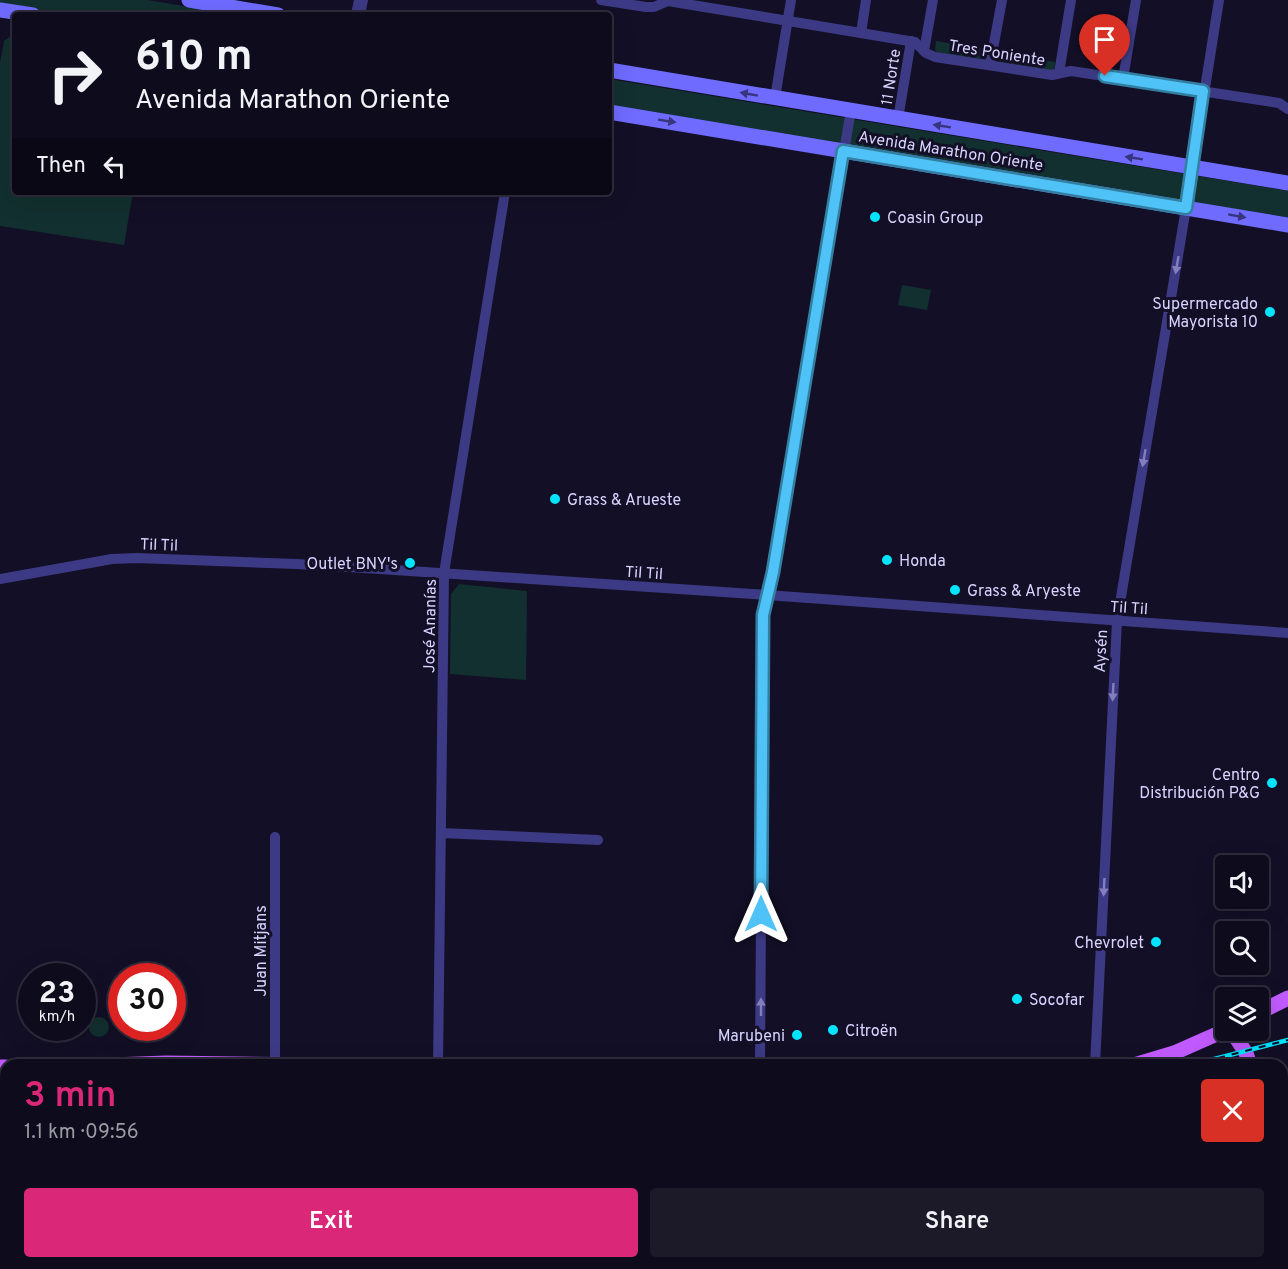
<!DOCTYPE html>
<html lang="en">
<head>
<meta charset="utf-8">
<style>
	:root { --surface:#0e0b1c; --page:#1c1929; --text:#f1f3f6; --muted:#9b9ba3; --line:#2e2b3b; --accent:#db2777 }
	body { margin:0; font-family:Overpass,sans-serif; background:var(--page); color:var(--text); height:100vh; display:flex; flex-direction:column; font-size:22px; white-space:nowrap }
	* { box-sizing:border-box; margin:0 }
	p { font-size:20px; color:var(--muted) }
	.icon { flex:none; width:33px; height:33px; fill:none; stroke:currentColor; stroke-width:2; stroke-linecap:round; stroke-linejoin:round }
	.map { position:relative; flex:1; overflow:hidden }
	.drawer { position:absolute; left:0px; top:1059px; width:1288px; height:210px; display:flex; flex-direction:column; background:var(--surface); border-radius:18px 18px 0 0; box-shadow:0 6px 24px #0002,0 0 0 2px var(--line) }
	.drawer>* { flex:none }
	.banner { position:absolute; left:12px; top:12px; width:600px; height:183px; border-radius:6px; box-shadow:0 6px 24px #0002,0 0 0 2px var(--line); background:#0e0b1c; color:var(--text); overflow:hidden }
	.fabs { position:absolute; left:1215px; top:855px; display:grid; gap:12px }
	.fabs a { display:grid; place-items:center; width:54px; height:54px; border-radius:6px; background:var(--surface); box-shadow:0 6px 24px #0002,0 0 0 2px var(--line); font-size:30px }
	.speed { position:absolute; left:18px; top:963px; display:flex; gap:12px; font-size:30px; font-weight:700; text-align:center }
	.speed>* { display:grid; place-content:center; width:78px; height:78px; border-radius:50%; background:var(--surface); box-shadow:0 6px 24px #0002,0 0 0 2px var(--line); line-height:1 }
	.speed small { font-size:15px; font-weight:400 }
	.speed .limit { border:9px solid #d22; background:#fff; color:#111 }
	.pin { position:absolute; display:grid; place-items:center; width:51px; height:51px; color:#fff; margin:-62px -26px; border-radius:50% 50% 50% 0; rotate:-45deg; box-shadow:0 0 6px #0007 }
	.pin .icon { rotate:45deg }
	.me { position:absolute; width:66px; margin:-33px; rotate:0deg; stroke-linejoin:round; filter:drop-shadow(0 0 4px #0008) }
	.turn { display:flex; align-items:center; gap:21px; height:126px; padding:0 24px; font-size:27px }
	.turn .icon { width:78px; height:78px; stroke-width:2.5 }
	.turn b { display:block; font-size:42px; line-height:51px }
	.then { display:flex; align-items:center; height:57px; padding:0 24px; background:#0003; gap:12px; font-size:22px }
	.round { display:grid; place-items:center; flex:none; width:63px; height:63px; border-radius:6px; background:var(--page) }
	.headline { display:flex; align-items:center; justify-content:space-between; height:102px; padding:0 24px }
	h1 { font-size:36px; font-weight:600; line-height:45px; color:var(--accent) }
	.button { display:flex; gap:12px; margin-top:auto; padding:12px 24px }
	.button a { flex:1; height:69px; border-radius:6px; background:var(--accent); color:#fff; font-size:24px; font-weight:600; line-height:69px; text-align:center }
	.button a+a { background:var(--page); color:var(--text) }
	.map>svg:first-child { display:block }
	.green { fill:#12302f }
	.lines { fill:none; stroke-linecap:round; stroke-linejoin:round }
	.minor { stroke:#3d3a85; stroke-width:10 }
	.tertiary { stroke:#3d3a85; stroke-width:14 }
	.secondary { stroke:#6f6bff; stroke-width:15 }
	.primary { stroke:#c25bff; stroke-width:15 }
	.rail-casing { stroke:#00e5ff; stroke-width:4.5 }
	.rail { stroke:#130f26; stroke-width:2; stroke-dasharray:7; stroke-linecap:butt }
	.oneway { fill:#38347d }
	.oneway2 { fill:#837fbc }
	.route-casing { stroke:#337fa1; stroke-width:15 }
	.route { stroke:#4fc3f7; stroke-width:10 }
	.poi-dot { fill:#00e5ff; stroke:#130f26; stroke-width:2 }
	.labels { text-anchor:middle; stroke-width:6; stroke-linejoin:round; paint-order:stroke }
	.street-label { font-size:16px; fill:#d9d4ff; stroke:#130f26 }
	.poi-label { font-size:16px; fill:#d9d4ff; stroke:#130f26; text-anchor:start }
</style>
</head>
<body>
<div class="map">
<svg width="1288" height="1269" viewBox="0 0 1288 1269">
	<rect width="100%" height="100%" fill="#130f26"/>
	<g class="green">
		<polygon points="0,0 148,0 236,15 56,15 0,6"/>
		<polygon points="15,33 15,192 133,192 124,245 0,226 0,63 4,41"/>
		<polygon points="936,41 991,50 989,62 939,54 935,50"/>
		<polygon points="1001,53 1055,62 1054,71 999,65"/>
		<polygon points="609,79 1288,191 1288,222 609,108"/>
		<polygon points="902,285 931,290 927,310 898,305"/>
		<polygon points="459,584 527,591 526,680 450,674 451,594"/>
		<circle cx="99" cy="1027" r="10"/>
		<polygon points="1141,1263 1201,1263 1198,1269 1141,1269"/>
	</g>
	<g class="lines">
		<g class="minor">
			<polyline points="601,0 646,7 654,7 668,1 915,42 926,53 935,57 1052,75 1071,71 1279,103 1288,109"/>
			<polyline points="861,33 866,0"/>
			<polyline points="924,51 933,0"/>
			<polyline points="990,65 1002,0"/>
			<polyline points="1059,73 1071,0"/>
			<polyline points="1123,79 1136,0"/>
			<polyline points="775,98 791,0"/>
			<polyline points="898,119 911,41"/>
			<polyline points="0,579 112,559 137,558 296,564 365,568 767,595 1288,633"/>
			<polyline points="441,833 598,840"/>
			<polyline points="275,837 275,1064"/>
			<polyline points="438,1065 444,573 505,192"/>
			<polyline points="760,1065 763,615 773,572 851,110"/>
			<polyline points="1095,1065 1117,621 1186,208 1219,0"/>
			<polyline points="0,1163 6,1158"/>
			<polyline points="119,1263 119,1269"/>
			<polyline points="267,1263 267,1269"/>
			<polyline points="368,1263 368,1269"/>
			<polyline points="583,1263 583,1269"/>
			<polyline points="792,1269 792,1263"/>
		</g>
		<g class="tertiary">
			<polyline points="358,15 361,0"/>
			<polyline points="38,1269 46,1263"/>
		</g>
		<g class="secondary">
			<polyline points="189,0 278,15"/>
			<polyline points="0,10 33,15"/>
			<polyline points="609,70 1288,183"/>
			<polyline points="609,112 1288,225"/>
		</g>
		<g class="primary">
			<polyline points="1258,1013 1288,998"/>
			<polyline points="1231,1030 1246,1053 1250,1065"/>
			<polyline points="112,1065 166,1063 320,1065"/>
			<polyline points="1134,1065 1174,1053 1226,1030"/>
			<polyline points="0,1067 6,1067"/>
			<polyline points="0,1092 6,1092"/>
			<polyline points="1282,1115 1288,1104"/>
			<polyline points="1208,1269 1211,1263"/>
		</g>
		<defs>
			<g id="rail">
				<polyline points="1191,1065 1288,1040"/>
				<polyline points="0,1082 6,1082"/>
			</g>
		</defs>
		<use href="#rail" class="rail-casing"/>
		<use href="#rail" class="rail"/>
	</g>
	<defs><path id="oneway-solid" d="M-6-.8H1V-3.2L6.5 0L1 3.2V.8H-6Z" transform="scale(1.5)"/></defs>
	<g class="oneway">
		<use href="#oneway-solid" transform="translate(749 94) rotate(-170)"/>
		<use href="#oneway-solid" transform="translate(667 121) rotate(9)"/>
		<use href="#oneway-solid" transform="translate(942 126) rotate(-171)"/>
		<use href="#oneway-solid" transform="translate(1134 158) rotate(-171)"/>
		<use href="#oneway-solid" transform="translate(1237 216) rotate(10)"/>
	</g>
	<g class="oneway2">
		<use href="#oneway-solid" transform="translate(1177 265) rotate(100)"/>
		<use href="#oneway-solid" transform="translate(1144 458) rotate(100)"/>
		<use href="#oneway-solid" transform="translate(1113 692) rotate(93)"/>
		<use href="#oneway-solid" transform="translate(1104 887) rotate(93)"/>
		<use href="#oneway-solid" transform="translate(761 1007) rotate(-90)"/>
	</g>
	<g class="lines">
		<defs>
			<polyline id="route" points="761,914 763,615 773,572 843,151 1186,208 1203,91 1105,76"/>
		</defs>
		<use href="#route" class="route-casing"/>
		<use href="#route" class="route"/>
	</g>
	<g class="poi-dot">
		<circle cx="875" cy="217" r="6"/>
		<circle cx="1270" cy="312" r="6"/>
		<circle cx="555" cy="499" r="6"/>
		<circle cx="887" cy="560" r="6"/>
		<circle cx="410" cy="563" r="6"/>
		<circle cx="955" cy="590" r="6"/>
		<circle cx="1272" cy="783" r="6"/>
		<circle cx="1156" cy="942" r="6"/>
		<circle cx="1017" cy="999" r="6"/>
		<circle cx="833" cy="1030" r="6"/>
		<circle cx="797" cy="1035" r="6"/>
	</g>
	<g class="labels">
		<g class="street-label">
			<text transform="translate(997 52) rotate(9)" y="6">Tres Poniente</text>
			<text transform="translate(890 77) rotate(-81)" y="6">11 Norte</text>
			<text transform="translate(951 150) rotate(9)" y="6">Avenida Marathon Oriente</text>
			<text transform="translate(159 544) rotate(2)" y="6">Til Til</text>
			<text transform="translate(644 572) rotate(4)" y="6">Til Til</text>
			<text transform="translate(1129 607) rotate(4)" y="6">Til Til</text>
			<text transform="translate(429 626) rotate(-89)" y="6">José Ananías</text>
			<text transform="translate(1100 651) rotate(-87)" y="6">Aysén</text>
			<text transform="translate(260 951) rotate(-90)" y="6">Juan Mitjans</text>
		</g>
		<g class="poi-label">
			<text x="887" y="223">Coasin Group</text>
			<text x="1258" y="309" text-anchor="end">Supermercado<tspan x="1258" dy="18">Mayorista 10</tspan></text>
			<text x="567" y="505">Grass &amp; Arueste</text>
			<text x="899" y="566">Honda</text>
			<text x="398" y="569" text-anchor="end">Outlet BNY's</text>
			<text x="967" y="596">Grass &amp; Aryeste</text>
			<text x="1260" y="780" text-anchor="end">Centro<tspan x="1260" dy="18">Distribución P&amp;G</tspan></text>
			<text x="1144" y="948" text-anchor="end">Chevrolet</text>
			<text x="1029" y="1005">Socofar</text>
			<text x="845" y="1036">Citroën</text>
			<text x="785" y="1041" text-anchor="end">Marubeni</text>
		</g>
	</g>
</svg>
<div class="fabs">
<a><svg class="icon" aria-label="sound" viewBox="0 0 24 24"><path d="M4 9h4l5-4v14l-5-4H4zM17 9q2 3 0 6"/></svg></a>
<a><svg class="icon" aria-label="search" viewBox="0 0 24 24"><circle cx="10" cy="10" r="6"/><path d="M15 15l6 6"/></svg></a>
<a><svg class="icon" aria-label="layers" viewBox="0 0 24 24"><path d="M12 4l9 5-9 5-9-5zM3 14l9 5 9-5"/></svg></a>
</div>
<div class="speed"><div>23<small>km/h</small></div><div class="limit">30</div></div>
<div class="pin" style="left:1105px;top:76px;background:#d93025"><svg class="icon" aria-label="arrive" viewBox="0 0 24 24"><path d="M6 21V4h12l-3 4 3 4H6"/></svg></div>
<svg class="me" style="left:761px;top:914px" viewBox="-20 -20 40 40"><path d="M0-17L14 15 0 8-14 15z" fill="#4fc3f7" stroke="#fff" stroke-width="4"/></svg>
<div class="banner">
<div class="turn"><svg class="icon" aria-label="right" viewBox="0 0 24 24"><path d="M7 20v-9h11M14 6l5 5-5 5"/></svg><div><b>610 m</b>Avenida Marathon Oriente</div></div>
<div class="then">Then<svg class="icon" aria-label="left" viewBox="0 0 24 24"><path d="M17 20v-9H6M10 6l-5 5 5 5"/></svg></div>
</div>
<section class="drawer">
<div class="headline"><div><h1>3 min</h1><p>1.1 km · 09:56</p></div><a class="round" style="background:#d93025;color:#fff"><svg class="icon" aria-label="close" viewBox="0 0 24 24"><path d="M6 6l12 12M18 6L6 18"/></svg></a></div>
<div class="button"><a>Exit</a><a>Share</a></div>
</section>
</div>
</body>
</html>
